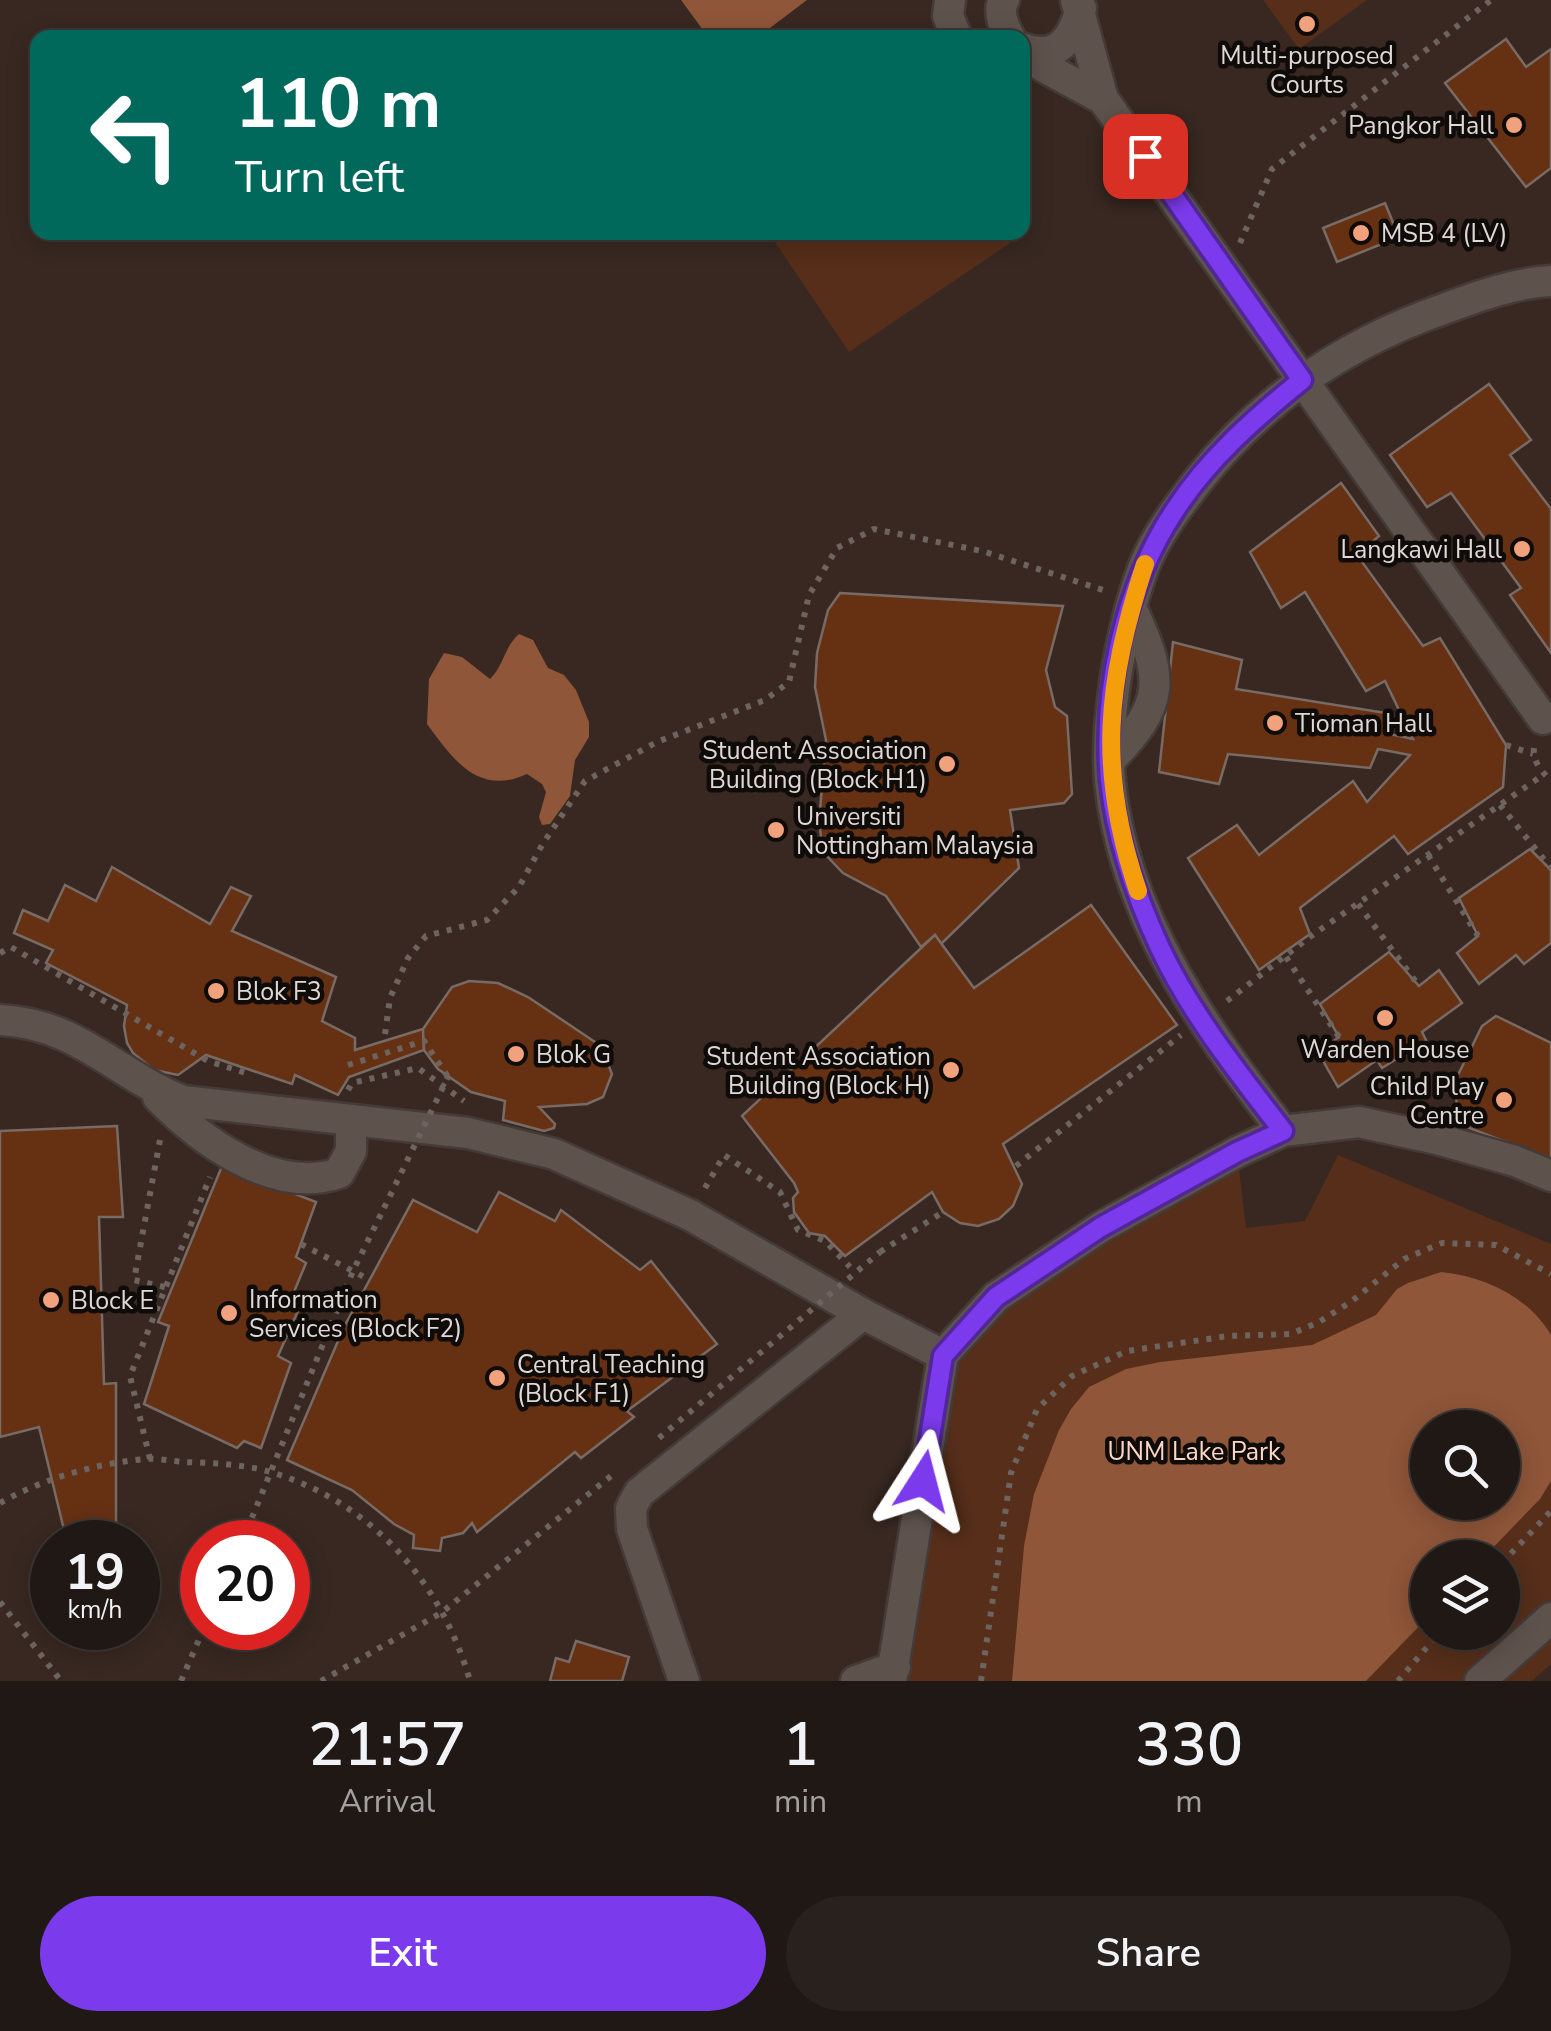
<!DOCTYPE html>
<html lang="en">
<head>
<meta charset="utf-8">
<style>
	:root { --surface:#201814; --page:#28211d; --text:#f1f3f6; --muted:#a2a0a0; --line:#3d3734; --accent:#7c3aed }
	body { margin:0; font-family:"Nunito Sans",sans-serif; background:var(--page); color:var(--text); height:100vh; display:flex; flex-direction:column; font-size:38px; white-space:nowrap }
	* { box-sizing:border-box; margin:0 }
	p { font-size:32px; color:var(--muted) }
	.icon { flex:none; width:55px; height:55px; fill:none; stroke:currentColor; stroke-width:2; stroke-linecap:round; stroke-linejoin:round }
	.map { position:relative; height:1681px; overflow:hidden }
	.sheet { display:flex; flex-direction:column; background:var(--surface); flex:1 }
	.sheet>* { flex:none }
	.hud { position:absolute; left:30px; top:30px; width:1000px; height:210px; border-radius:20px; box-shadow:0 5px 25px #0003,0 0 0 2px var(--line); background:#00695c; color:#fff; overflow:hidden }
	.buttons { position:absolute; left:1410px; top:1410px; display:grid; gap:20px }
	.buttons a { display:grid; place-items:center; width:110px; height:110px; border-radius:50%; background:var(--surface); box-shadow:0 5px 25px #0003,0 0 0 2px var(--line); font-size:50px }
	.speed { position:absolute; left:30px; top:1520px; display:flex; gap:20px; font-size:50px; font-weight:700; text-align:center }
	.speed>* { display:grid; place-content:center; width:130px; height:130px; border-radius:50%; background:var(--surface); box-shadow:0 5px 25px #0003,0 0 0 2px var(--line); line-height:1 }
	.speed small { font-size:25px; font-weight:400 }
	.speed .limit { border:15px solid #d22; background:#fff; color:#111 }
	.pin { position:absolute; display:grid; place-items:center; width:85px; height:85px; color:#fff; margin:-42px; border-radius:20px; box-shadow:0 5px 15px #0006 }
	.me { position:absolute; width:110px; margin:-55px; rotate:9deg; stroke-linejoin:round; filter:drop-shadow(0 0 8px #0008) }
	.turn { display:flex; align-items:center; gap:35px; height:210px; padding:0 40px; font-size:45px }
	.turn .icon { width:130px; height:130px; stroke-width:2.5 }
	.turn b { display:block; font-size:70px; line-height:85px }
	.eta { display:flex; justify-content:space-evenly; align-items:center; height:170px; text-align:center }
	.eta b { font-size:60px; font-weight:600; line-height:70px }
	.button { display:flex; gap:20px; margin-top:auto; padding:20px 40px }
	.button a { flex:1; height:115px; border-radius:60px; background:var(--accent); color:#fff; font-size:40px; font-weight:600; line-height:115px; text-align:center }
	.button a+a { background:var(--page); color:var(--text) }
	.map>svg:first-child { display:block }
	.built { fill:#382821; fill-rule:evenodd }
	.green { fill:#562e1a; fill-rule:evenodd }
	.water { fill:#8f5639; fill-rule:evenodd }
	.building { fill:#663013; stroke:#786b65; stroke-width:2.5 }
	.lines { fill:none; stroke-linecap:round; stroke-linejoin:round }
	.minor-casing { stroke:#443b38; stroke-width:35 }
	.path { stroke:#6d6460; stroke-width:6; stroke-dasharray:5 8; stroke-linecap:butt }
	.minor { stroke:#5e524c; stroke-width:30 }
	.path-bridge { stroke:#6d6460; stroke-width:6; stroke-dasharray:5 8; stroke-linecap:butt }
	.route-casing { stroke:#51269a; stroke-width:25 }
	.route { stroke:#7c3aed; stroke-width:18 }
	.slow { stroke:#f59e0b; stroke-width:18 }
	.poi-dot { fill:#f1a17b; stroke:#0f0b09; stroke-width:4 }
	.labels { text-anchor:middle; stroke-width:9; stroke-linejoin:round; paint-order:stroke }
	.poi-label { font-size:25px; fill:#e0d8d5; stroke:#0f0b09; text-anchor:start }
	.park-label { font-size:25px; fill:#fcd7c6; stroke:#0f0b09 }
</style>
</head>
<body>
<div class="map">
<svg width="1551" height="1681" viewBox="0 0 1551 1681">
	<rect width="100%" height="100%" fill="#2a201b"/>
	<path class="built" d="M0,0H1551V1681H0ZM38,38H1022V232H38ZM1428,1428H1502V1502H1428ZM52,1542H138V1628H52ZM202,1542H288V1628H202ZM1428,1558H1502V1632H1428Z"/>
	<g class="green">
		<polygon points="1263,0 1367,0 1299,49"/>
		<polygon points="1002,232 1010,243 849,352 769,233"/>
		<path d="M1237,1152L1246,1228L1305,1221L1338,1155L1551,1244V1664L1532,1681H891L943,1355L1006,1305ZM1428,1428H1502V1502H1428ZM1428,1558H1502V1632H1428Z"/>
	</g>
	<g class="water">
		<polygon points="681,0 807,0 758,37 708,37"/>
		<path d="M519,634L533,640L548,668L564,675L576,690L589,722V737L575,760L570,796L550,824L542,825L539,817L546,792L542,784L527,774C479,796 454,761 427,724L429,679L444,653L462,657L490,679C504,666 504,647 519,634Z"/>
		<path d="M1441,1272C1484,1276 1529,1297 1551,1335V1481L1540,1499L1484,1557L1428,1558L1427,1618L1366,1681H1012L1024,1546L1034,1494L1059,1430L1071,1409L1089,1387L1126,1369L1160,1362L1312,1345L1376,1315L1397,1289L1408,1283ZM1428,1428H1502V1502H1428Z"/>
	</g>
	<g class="building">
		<polygon points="1506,39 1526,67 1551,49 1551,168 1526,187 1445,83"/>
		<polygon points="1385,203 1399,237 1337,262 1323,228"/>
		<polygon points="1489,384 1531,440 1510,455 1551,509 1551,653 1510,595 1521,588 1451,493 1427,507 1390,455"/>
		<polygon points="1341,483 1379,536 1357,555 1423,646 1440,638 1506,745 1503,787 1408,854 1394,836 1300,908 1310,934 1259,970 1188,858 1237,825 1259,855 1353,781 1367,802 1410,755 1378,749 1370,768 1228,754 1219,784 1159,772 1173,642 1242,660 1236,689 1386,713 1385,733 1413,739 1385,681 1366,691 1305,592 1281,608 1250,552"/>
		<polygon points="840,593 1063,606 1046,670 1055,707 1067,716 1072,794 1064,803 1010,810 1019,868 941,944 935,935 921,947 886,896 843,873 823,852 819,822 826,740 815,687 817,653 828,610"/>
		<polygon points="1530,849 1551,870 1551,943 1524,964 1516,955 1479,984 1457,953 1478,936 1459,898"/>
		<polygon points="112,867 210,924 231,887 251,896 232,931 336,977 322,1021 355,1038 355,1050 423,1029 424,1050 349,1077 338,1095 295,1075 292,1084 206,1055 178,1075 154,1070 133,1053 127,1043 124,1026 127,1005 46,963 53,950 14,933 23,910 48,921 65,885 96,901"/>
		<polygon points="1091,905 1177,1025 1003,1144 1022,1184 1013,1206 999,1219 978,1226 960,1223 943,1212 932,1192 845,1256 825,1236 809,1233 794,1212 793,1198 798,1192 794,1183 742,1116 935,935 974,988"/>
		<polygon points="1389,952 1419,986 1439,970 1462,1003 1422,1032 1426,1040 1382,1068 1377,1060 1338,1087 1318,1052 1339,1037 1320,1004"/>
		<polygon points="469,981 498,983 528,997 601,1046 612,1074 603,1097 587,1104 539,1107 555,1124 554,1128 544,1131 503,1120 505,1101 471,1092 438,1069 424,1050 423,1029 452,987"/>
		<polygon points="1496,1016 1551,1043 1551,1159 1456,1123 1457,1077 1482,1026"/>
		<polygon points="117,1126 123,1217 99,1217 104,1384 116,1383 116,1529 114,1542 67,1542 39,1427 0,1437 0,1131"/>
		<polygon points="222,1166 316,1202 296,1257 306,1263 291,1299 301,1304 278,1356 291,1363 261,1448 244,1441 237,1448 144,1404 169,1326 158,1322"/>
		<polygon points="499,1192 555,1221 561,1210 640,1270 651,1261 717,1344 627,1411 634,1417 581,1458 575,1452 477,1532 472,1523 463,1533 442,1538 440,1551 413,1548 414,1535 394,1524 352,1490 287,1460 344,1327 413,1200 477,1232"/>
		<polygon points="576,1641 629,1657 622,1681 550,1681 556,1658 569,1662"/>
	</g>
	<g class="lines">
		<defs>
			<g id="minor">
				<polyline points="950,0 948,16 957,38"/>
				<path d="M1004,0C997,11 1004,27 1010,38"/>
				<polyline points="1076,0 1103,99 1543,719"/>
				<path d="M1022,48C1058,62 1073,38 1081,8"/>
				<polyline points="1022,51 1044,67 1103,99"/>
				<path d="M1109,761C1167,703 1164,678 1131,607"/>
				<path d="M0,1020C79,1024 113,1073 183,1101L468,1133L554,1154L690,1215L863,1314L943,1355"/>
				<path d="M158,1097C202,1142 275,1195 339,1173L351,1151V1121"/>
				<path d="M1283,1131C1203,1027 1124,916 1110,782C1107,746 1111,711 1116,676C1122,639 1131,601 1144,566C1156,536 1177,508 1197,482C1257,405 1335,350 1427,315C1466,301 1509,283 1551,281"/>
				<polyline points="684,1681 632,1529 631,1508 639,1493 863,1314"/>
				<polyline points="856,1681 895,1667"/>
				<polyline points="891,1681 943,1355 996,1297 1101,1227 1237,1152 1283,1131 1359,1122 1437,1139 1515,1161 1551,1176"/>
				<polyline points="1480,1681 1551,1618"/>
			</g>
		</defs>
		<use href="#minor" class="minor-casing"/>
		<g class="path">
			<polyline points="1240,243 1272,169 1491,0"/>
			<polyline points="1506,745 1533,754"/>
			<path d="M1534,748C1532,760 1542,773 1551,780"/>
			<polyline points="1500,805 1551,868"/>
			<polyline points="1428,855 1478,936"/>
			<polyline points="1358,904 1419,986"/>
			<polyline points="0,953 11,947 208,1061 249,1074"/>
			<polyline points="1286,957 1339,1037"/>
			<polyline points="1227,1001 1311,936 1543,775"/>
			<polyline points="385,1034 390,998 408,958 426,936 487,920 519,887 542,845 585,781 657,742 765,700 789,682 809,595 837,548 874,529 982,551 1103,590"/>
			<polyline points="348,1065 424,1041 448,1077"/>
			<polyline points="348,1090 352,1083 418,1068 464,1101"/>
			<polyline points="160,1140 134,1280 165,1287"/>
			<polyline points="1016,1166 1181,1035"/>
			<polyline points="705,1188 724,1155 780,1192 798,1230 825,1241 850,1267"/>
			<polyline points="301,1244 370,1280"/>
			<polyline points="880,1252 943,1212"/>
			<polyline points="150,1459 130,1376 210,1177"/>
			<path d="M0,1503C42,1479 97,1463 145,1459C158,1458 171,1461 183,1462C213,1463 245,1464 274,1473C373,1504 442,1583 470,1681"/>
			<polyline points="242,1542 353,1271 384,1208"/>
			<polyline points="1502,1563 1551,1511"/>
			<polyline points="0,1602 61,1681"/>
			<polyline points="181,1681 204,1628"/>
			<polyline points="321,1681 441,1613 611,1476"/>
			<polyline points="981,1681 1011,1473 1037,1409 1072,1376 1127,1351 1228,1336 1291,1334 1319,1322 1352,1301 1404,1259 1442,1243 1496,1245 1551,1274"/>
			<polyline points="1398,1681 1440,1632"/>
		</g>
		<use href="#minor" class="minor"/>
		<g class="path-bridge">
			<polyline points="384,1208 448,1077"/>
			<polyline points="659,1438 880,1252"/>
		</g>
	</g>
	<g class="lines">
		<defs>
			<path id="route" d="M923,1481L943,1356L996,1297L1101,1227L1237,1152L1283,1131C1239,1074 1191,1014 1160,948C1136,896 1116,838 1110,780C1102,691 1125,585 1175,510C1208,459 1255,418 1302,380L1145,156"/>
		</defs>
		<use href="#route" class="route-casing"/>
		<use href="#route" class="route"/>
		<path class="slow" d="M1138,891C1097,770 1106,684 1145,564"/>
	</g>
	<g class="poi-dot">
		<circle cx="1307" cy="24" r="10"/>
		<circle cx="1514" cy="125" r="10"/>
		<circle cx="1361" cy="233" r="10"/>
		<circle cx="1522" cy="549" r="10"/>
		<circle cx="1275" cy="723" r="10"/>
		<circle cx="947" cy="764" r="10"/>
		<circle cx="776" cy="830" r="10"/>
		<circle cx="216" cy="991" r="10"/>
		<circle cx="1385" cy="1018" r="10"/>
		<circle cx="516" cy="1054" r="10"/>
		<circle cx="951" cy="1070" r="10"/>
		<circle cx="1504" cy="1100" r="10"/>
		<circle cx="51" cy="1300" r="10"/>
		<circle cx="229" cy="1313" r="10"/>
		<circle cx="497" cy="1378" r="10"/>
	</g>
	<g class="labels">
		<g class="poi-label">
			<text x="1307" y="64" text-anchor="middle">Multi-purposed<tspan x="1307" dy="29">Courts</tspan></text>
			<text x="1494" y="134" text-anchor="end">Pangkor Hall</text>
			<text x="1381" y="242">MSB 4 (LV)</text>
			<text x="1502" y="558" text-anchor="end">Langkawi Hall</text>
			<text x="1295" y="732">Tioman Hall</text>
			<text x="927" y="759" text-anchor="end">Student Association<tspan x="927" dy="29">Building (Block H1)</tspan></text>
			<text x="796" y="825">Universiti<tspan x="796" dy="29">Nottingham Malaysia</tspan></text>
			<text x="236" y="1000">Blok F3</text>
			<text x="1385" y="1058" text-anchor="middle">Warden House</text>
			<text x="536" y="1063">Blok G</text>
			<text x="931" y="1065" text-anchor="end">Student Association<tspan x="931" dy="29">Building (Block H)</tspan></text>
			<text x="1484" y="1095" text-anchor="end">Child Play<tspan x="1484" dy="29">Centre</tspan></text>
			<text x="249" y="1308">Information<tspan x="249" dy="29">Services (Block F2)</tspan></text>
			<text x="71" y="1309">Block E</text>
			<text x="517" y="1373">Central Teaching<tspan x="517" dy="29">(Block F1)</tspan></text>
		</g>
		<g class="park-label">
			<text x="1194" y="1460">UNM Lake Park</text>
		</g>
	</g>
</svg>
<div class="buttons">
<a><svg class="icon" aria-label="search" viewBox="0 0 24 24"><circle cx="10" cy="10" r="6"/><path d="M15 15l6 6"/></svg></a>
<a><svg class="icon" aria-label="layers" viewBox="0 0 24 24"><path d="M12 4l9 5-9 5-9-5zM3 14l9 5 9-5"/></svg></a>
</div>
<div class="speed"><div>19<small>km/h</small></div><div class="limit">20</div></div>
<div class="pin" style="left:1145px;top:156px;background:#d93025"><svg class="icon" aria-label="arrive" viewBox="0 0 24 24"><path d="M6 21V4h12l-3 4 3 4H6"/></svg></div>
<svg class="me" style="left:923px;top:1481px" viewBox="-20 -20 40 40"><path d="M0-17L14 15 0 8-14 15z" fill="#7c3aed" stroke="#fff" stroke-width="4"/></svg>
<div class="hud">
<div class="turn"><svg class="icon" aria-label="left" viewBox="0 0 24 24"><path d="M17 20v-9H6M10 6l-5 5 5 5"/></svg><div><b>110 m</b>Turn left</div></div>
</div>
</div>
<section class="sheet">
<div class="eta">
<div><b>21:57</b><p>Arrival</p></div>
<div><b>1</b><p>min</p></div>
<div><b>330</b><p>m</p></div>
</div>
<div class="button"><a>Exit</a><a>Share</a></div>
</section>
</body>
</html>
